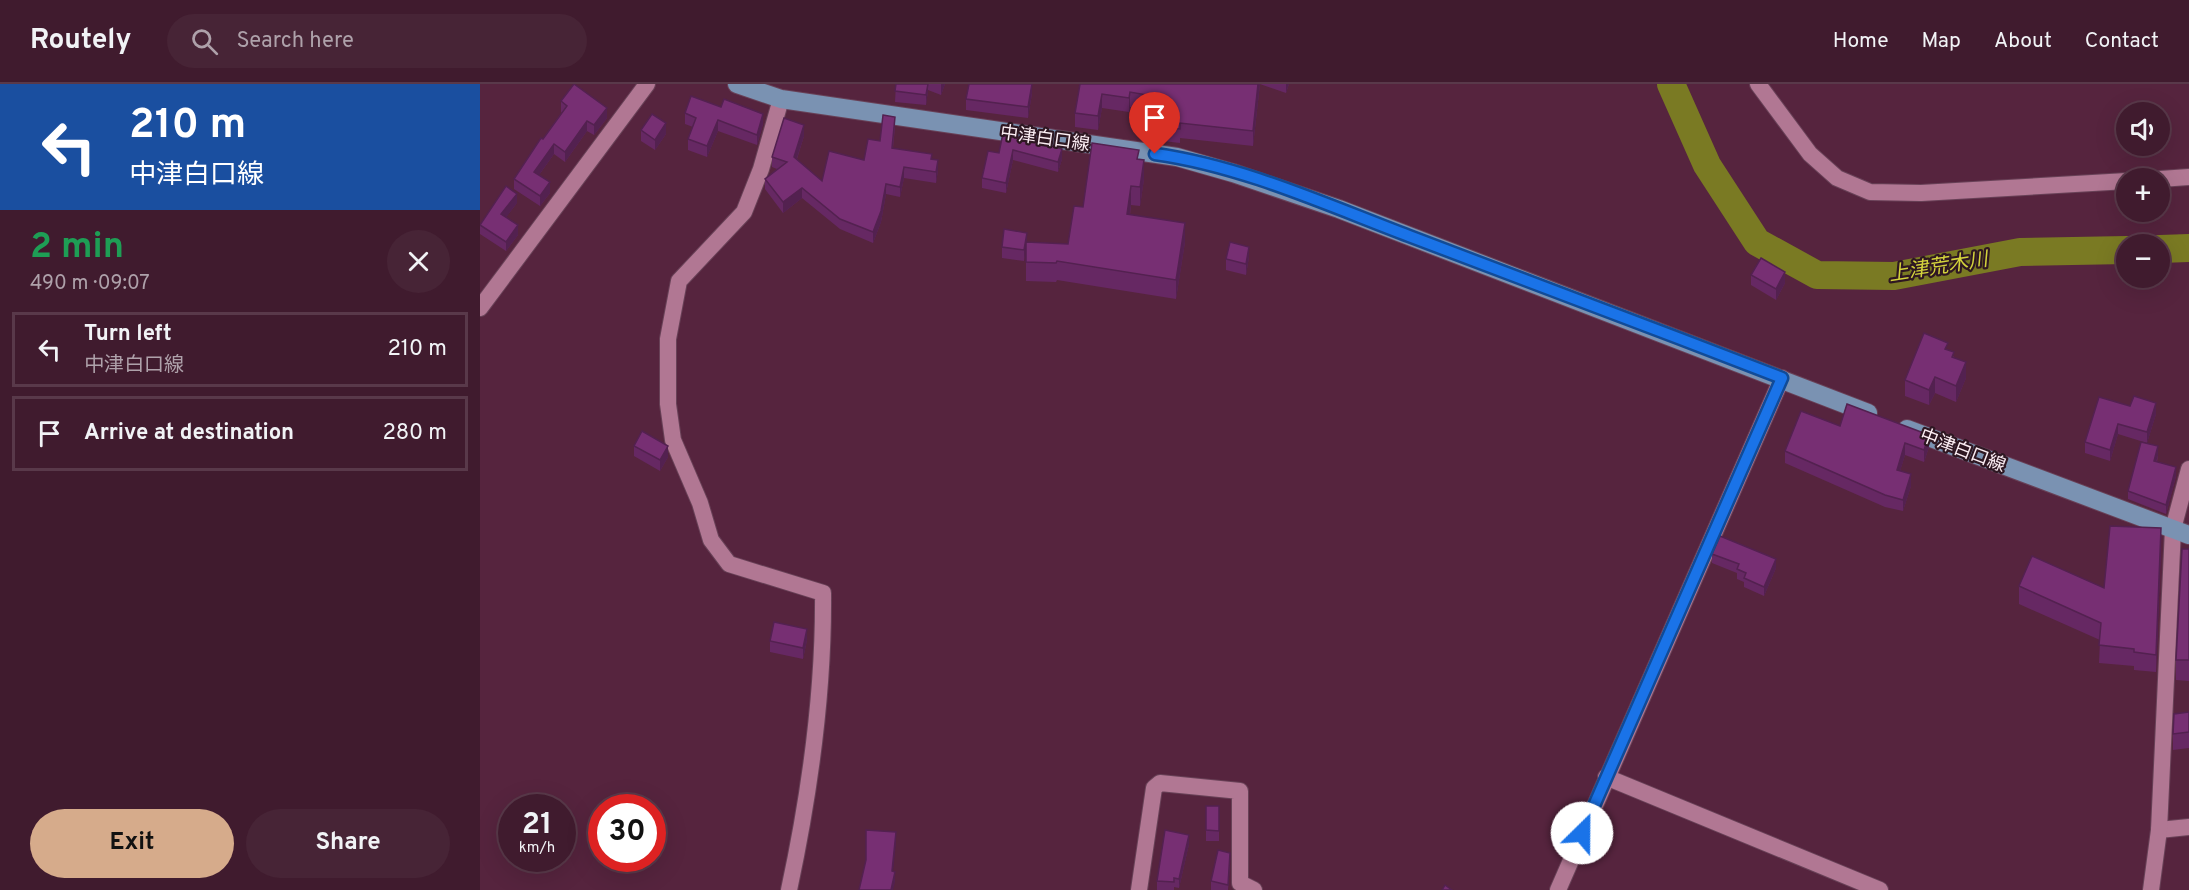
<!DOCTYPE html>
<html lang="en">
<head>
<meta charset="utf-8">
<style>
	:root { --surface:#401b2e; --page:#472436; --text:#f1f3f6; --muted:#aea1aa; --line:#59394a; --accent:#d6ab8b }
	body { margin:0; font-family:Overpass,"Noto Sans JP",sans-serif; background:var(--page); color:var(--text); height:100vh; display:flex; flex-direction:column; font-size:22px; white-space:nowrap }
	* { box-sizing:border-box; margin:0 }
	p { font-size:20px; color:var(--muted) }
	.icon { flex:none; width:33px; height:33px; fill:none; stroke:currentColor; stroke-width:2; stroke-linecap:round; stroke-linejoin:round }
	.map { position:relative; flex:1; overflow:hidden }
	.panel { display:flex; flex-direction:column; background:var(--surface); width:480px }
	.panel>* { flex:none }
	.guide { background:#1a4fa0; color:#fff; overflow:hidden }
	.controls { position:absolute; left:1636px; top:18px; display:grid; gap:12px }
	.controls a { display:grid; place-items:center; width:54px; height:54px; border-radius:50%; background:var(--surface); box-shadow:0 6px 24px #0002,0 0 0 2px var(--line); font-size:30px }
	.speed { position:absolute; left:18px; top:710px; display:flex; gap:12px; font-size:30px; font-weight:700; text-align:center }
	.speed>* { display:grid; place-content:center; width:78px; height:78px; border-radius:50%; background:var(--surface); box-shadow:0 6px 24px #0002,0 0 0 2px var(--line); line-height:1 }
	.speed small { font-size:15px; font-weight:400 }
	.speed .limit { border:9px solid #d22; background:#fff; color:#111 }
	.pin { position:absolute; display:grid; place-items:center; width:51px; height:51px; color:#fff; margin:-62px -26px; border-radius:50% 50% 50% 0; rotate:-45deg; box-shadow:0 0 6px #0007 }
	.pin .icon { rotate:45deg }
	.me { position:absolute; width:66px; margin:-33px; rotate:23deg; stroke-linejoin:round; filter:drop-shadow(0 0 4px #0008) }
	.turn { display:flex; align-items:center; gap:21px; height:126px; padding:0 30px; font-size:27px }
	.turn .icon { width:78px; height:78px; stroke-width:2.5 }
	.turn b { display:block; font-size:42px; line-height:51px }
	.round { display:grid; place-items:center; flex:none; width:63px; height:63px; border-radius:32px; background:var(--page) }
	.summary { display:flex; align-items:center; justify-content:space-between; height:102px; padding:0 30px }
	h1 { font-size:36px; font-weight:700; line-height:45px; color:#1e9e55 }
	.primary-button { display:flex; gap:12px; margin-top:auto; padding:12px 30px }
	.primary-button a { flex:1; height:69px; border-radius:36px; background:var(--accent); color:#111; font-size:24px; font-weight:700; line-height:69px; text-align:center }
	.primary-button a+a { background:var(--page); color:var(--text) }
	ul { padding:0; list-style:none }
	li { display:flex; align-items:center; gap:18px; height:75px; margin:0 12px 9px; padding:0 18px; border:3px solid var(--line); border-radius:0px }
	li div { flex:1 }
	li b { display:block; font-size:22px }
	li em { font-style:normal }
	header { display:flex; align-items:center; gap:36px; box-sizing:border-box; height:84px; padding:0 30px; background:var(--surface); border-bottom:2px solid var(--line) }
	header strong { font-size:28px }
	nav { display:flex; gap:33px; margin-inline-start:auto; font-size:21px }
	.search { width:420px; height:54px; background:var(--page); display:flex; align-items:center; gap:15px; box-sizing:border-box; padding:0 21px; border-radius:33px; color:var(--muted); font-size:22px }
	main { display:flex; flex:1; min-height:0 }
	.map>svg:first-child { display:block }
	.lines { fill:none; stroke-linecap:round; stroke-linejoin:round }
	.river { stroke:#7a7a23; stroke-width:28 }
	.minor-casing { stroke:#684157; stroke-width:18 }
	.major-casing { stroke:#684157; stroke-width:20 }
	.minor { stroke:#b17793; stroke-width:16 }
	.major { stroke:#7a92b2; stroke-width:18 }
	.wall { fill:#662863 }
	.shaded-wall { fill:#532150 }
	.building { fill:#772f73; stroke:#532150; stroke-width:1.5 }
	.route-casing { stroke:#114b97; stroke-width:15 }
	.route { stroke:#1a73e8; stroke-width:10 }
	.labels { text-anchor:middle; stroke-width:4.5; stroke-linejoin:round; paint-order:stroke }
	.street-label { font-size:18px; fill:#fceef4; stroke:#2e1722 }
	.water-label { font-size:20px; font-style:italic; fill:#d3d33c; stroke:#2e1722 }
</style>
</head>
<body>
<header>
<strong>Routely</strong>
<div class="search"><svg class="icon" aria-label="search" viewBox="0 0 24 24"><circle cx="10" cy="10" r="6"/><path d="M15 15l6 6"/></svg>Search here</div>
<nav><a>Home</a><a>Map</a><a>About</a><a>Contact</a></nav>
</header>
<main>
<section class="panel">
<div class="guide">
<div class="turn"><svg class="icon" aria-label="left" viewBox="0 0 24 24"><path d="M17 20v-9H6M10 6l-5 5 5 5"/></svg><div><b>210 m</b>中津白口線</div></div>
</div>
<div class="summary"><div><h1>2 min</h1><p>490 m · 09:07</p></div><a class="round"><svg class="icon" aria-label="close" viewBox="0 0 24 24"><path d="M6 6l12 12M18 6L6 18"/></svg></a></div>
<ul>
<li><svg class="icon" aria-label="left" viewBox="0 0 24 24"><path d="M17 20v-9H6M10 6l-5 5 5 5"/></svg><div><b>Turn left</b><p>中津白口線</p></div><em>210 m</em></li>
<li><svg class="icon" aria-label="arrive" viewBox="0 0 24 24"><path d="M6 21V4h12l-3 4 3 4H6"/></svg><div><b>Arrive at destination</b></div><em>280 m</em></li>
</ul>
<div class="primary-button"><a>Exit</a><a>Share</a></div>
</section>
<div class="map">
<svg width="1709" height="806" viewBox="0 0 1709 806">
	<rect width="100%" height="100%" fill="#56243e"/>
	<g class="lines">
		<g class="river">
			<polyline points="1191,0 1227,81 1277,158 1337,191 1414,192 1540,168 1647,166"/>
			<polyline points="1680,165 1709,164"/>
		</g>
		<defs>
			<g id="minor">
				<polyline points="1278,0 1330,70 1357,94 1390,108 1441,109 1647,97"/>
				<path d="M301,15L281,85L264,128L199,197L188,255V320L193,356L220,419L231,456L249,480L343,509C344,610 330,708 309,806"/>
				<polyline points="1680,95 1709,93"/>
				<polyline points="0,224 167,0"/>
				<polyline points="1126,693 1400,806"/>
				<polyline points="1679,746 1709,743"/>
				<polyline points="659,806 674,704 680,699 760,707 760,799 774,806"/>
				<polyline points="1078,806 1302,294"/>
				<polyline points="1671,806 1679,746 1693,445 1709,385"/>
			</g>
			<g id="major">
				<polyline points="257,0 301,15 697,73 753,89 859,125 1388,329"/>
				<polyline points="1427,345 1709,451"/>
			</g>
		</defs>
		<use href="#minor" class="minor-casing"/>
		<use href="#major" class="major-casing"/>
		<use href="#minor" class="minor"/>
		<use href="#major" class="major"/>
	</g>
	<g class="wall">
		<polygon points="416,0 465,0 461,11 448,6 446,21 415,18"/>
		<polygon points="600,0 780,0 773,62 700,54 700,59 675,56 675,42 677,27 650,23 649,28 622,24 618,46 595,43 595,29"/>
		<polygon points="780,0 809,0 806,9"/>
		<polygon points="552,9 548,34 486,26 486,15"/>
		<polygon points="81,17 127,34 114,51 107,47 85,78 74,70 59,91 70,109 60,122 34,105 34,95 82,28 81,28"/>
		<polygon points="205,29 283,40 277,61 238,47 227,73 208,66 208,55 213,43 205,40"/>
		<polygon points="415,43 413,64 452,75 458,86 456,99 424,94 420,113 406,110 401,138 393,159 360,145 322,114 303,129 285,105 285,95 297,85 292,83 292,73 324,52 317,75 342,97 384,76 400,57"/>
		<polygon points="161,46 186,50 175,66 161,57"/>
		<polygon points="523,49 582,75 578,88 533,76 526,109 502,104 502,94 519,69"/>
		<polygon points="659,75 664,95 660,122 651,121 650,131 705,158 696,215 577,196 576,198 546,197 546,163 544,177 522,174 522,163 547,158 588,160 603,123"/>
		<polygon points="37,119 26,133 38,151 26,167 0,150 0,141"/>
		<polygon points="769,173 766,191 746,186 746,175"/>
		<polygon points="1271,191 1305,199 1296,216 1271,201"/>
		<polygon points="1468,266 1474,273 1486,294 1476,318 1455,309 1449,321 1425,312 1425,296"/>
		<polygon points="1650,322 1676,330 1667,359 1638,350 1630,377 1605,369 1605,358"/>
		<polygon points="1360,342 1449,363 1444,378 1425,371 1420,387 1431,402 1423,427 1405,423 1305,379 1305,367"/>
		<polygon points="154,362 188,373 180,387 154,372"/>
		<polygon points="1678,371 1677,378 1696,392 1686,430 1648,415 1648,407"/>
		<polygon points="1681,462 1676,588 1654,586 1654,582 1619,579 1620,556 1539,520 1539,502 1624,504"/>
		<polygon points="1709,465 1709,597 1696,596 1696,576"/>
		<polygon points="1232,470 1296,484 1284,512 1264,503 1264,498 1257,495 1257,489 1232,479"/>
		<polygon points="327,556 323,575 290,568 290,557"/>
		<polygon points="1709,628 1709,664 1693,666 1693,650"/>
		<rect x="726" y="722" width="13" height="35"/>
		<polygon points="709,760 699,804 694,803 694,806 677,806 677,797"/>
		<polygon points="750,779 748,806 731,806 731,797"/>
	</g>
	<g class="shaded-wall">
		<polygon points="448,0 448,6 446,21 446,11"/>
		<polygon points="461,0 465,0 461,11"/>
		<polygon points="552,0 552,9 548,34 548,23"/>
		<polygon points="778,0 780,0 773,62 773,47"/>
		<polygon points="806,0 809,0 806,9"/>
		<polygon points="650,8 650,23 649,28 649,14"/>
		<polygon points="622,10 622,24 618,46 618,32"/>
		<polygon points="127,24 127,34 114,51 114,41"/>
		<polygon points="283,30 283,40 277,61 277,51"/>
		<polygon points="238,36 238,47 227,73 227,62"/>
		<polygon points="107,37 107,47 85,78 85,68"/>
		<polygon points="186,39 186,50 175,66 175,56"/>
		<polygon points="324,41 324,52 314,83 314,73"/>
		<polygon points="74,60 74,70 54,98 54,88"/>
		<polygon points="582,65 582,75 578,88 578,78"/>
		<polygon points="533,66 533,76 526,109 526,99"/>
		<polygon points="458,76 458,86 456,99 456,88"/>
		<polygon points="664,76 664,95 660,122 660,103"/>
		<polygon points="424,83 424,94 420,113 420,103"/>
		<polygon points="70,98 70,109 60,122 60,112"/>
		<polygon points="406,100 406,110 401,138 393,159 393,148"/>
		<polygon points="651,102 651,121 647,149 647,130"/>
		<polygon points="322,104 322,114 303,129 303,118"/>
		<polygon points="37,110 37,119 21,140 21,130"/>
		<polygon points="705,139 705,158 696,215 696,196"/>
		<polygon points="38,141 38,151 26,167 26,158"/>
		<polygon points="547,149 547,159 544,177 544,166"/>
		<polygon points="769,163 769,173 766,191 766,180"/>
		<polygon points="1305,188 1305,199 1296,216 1296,205"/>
		<polygon points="1486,278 1486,294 1476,318 1476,302"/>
		<polygon points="1455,293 1455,309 1449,321 1449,306"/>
		<polygon points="1676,319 1676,330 1667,359 1667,348"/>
		<polygon points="1638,340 1638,350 1630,377 1630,366"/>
		<polygon points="1449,351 1449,363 1444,378 1444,366"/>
		<polygon points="1425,359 1425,371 1417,397 1417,386"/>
		<polygon points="188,362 188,373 180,387 180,376"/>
		<polygon points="1678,362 1678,371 1674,386 1674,377"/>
		<polygon points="1696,383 1696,392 1686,430 1686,421"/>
		<polygon points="1431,390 1431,402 1423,427 1423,416"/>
		<polygon points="1681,444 1681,462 1676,588 1676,571"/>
		<polygon points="1296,475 1296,484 1284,512 1284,503"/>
		<polygon points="327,545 327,556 323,575 323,564"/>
		<polygon points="416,748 416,759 412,798 412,787"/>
		<polygon points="709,751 709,760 699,804 699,795"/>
		<polygon points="415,788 415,798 413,806 411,806"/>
	</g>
	<g class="building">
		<polygon points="94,0 127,24 114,41 107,37 85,68 74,60 54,88 70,98 60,112 34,95 61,54 63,55 87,22 81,17"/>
		<polygon points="416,0 448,0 446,11 415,7"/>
		<polygon points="489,0 552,0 548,23 486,15"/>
		<polygon points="600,0 778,0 773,47 700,39 700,45 675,42 679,13 650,8 649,14 622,10 618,32 595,29"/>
		<polygon points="211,12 241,23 244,15 283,30 277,51 238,36 227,62 208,55 216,34 205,29"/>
		<polygon points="172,30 186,39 175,56 161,46"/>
		<polygon points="403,31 415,33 412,64 452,70 451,75 458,76 456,88 424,83 420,103 406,100 401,127 393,148 360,135 322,104 303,118 285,95 307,78 292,73 304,34 324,41 314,73 342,97 349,67 384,76 388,55 400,57"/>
		<polygon points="523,49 582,65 578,78 533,66 526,99 502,94 508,67 519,69"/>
		<polygon points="612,59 659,66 657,75 664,76 660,103 651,102 647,130 705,139 696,196 577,177 576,179 546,178 546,158 588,160 594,122 603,123"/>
		<polygon points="26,102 37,110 21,130 38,141 26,158 0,141"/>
		<polygon points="524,145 547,149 544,166 522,163"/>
		<polygon points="750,158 769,163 766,180 746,175"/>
		<polygon points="1281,174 1305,188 1296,205 1271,191"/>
		<polygon points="1444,249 1468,259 1465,265 1474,268 1472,273 1486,278 1476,302 1455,293 1449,306 1425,296"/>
		<polygon points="1654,312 1676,319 1667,348 1638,340 1630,366 1605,358 1619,313 1650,322"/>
		<polygon points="1367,320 1449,351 1444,366 1425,359 1417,386 1431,390 1423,416 1405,411 1305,367 1321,327 1360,342"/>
		<polygon points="162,347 188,362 180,376 154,362"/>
		<polygon points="1661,358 1678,362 1674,377 1696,383 1686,421 1648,407"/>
		<polygon points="1630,442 1681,444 1676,571 1654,568 1654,565 1619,561 1621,539 1539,502 1552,472 1624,504"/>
		<polygon points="1240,452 1296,475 1284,503 1264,494 1266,489 1257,485 1259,480 1232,470"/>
		<polygon points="1702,465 1709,465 1709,576 1696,576"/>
		<polygon points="294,538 327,545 323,564 290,557"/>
		<polygon points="1709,628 1709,648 1693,650 1694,630"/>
		<polygon points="726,722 739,722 739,747 726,746"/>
		<polygon points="386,746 416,748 412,787 415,788 411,806 379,806 386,776"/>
		<polygon points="685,746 709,751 699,795 694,794 694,798 677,797"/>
		<polygon points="738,766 750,769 748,801 731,797"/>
		<polygon points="965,801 972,806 962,806"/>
	</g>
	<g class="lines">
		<defs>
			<path id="route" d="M675,70C762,82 847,121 929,152C1054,199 1178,246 1302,294L1102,749"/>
		</defs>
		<use href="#route" class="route-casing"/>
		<use href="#route" class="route"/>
	</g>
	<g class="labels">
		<g class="street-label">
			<text transform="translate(565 54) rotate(8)" y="6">中津白口線</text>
			<text transform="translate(1483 366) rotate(21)" y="6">中津白口線</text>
		</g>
		<g class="water-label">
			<text transform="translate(1458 182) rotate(-9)" y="7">上津荒木川</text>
		</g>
	</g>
</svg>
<div class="controls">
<a><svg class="icon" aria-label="sound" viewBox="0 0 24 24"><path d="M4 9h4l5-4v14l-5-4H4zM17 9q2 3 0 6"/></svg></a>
<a>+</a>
<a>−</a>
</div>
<div class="speed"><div>21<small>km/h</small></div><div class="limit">30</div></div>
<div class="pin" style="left:675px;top:70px;background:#d93025"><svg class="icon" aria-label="arrive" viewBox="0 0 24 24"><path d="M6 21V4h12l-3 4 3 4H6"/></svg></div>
<svg class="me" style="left:1102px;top:749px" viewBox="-20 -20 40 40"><circle r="19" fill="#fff"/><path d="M0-13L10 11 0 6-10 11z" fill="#1a73e8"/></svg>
</div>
</main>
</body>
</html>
